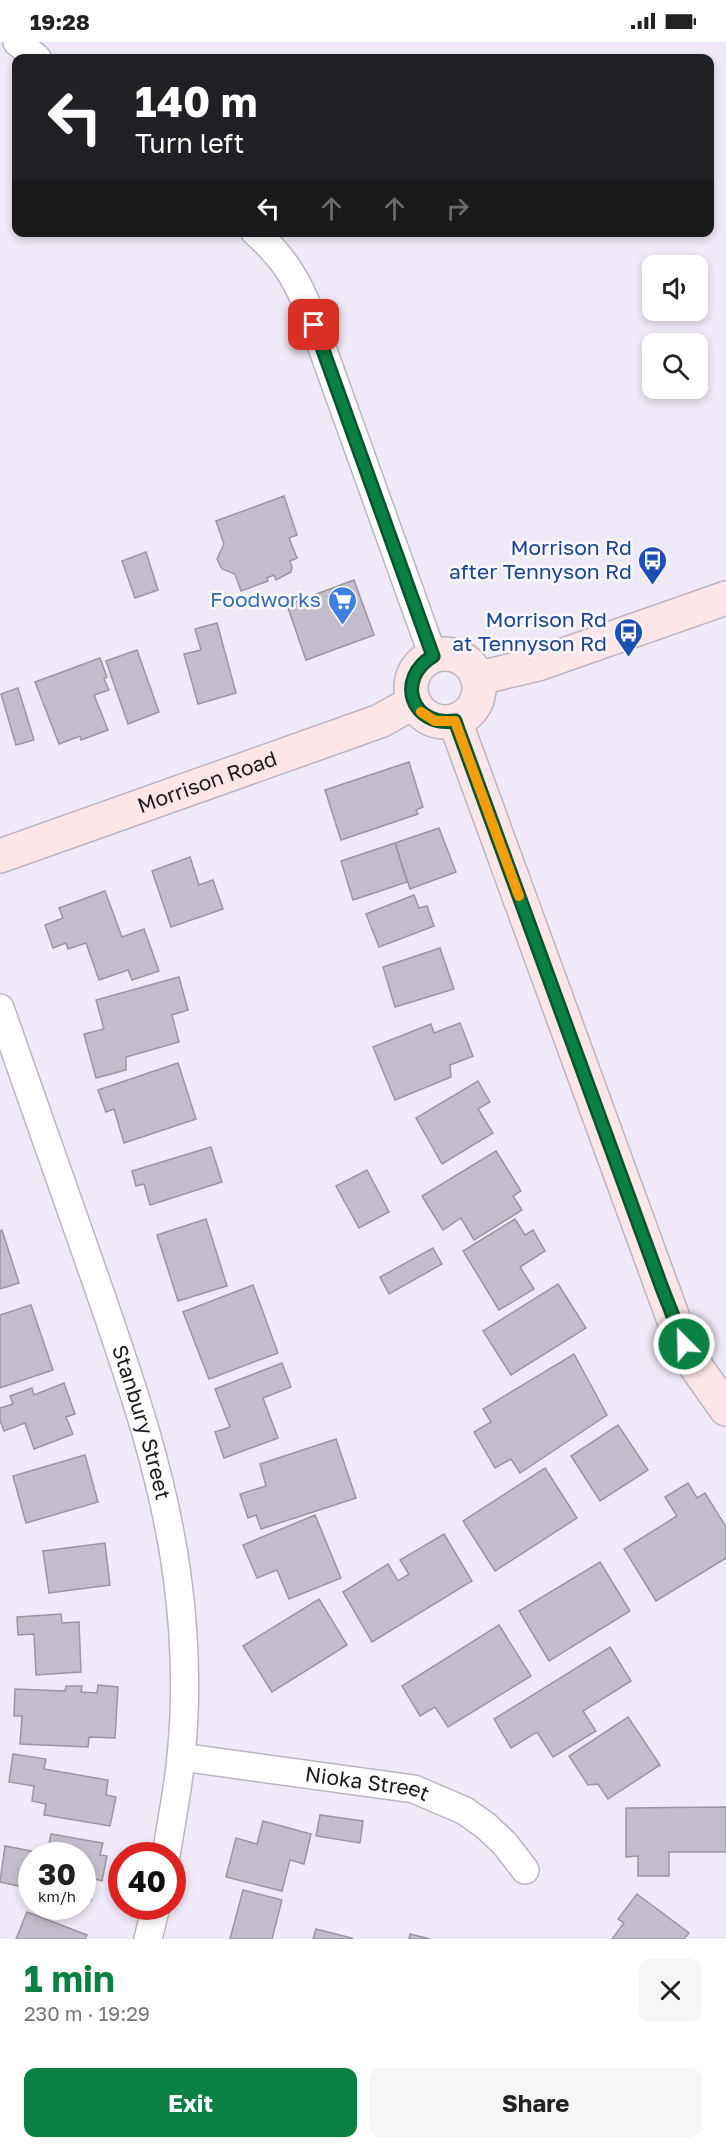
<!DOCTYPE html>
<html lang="en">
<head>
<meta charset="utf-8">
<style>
	:root { --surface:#fff; --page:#f6f6f6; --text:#222; --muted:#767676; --accent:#0b8043 }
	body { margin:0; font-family:"Golos Text",sans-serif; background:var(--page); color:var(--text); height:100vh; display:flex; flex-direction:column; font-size:22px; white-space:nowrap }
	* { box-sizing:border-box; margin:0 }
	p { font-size:20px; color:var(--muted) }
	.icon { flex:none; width:33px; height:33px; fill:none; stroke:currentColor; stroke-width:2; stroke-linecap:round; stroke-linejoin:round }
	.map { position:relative; height:1897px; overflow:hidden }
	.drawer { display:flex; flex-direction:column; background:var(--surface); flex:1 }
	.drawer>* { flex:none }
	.top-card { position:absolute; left:12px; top:12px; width:702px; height:183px; border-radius:12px; box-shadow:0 3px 9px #0003; background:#202124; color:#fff; overflow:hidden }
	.tools { position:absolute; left:642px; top:213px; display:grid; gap:12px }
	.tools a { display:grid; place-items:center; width:66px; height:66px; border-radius:12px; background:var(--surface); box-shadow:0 3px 9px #0003; font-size:30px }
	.speed { position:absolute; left:18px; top:1800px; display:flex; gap:12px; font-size:30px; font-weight:700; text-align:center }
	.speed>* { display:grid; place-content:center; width:78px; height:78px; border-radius:50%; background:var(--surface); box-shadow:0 3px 9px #0003; line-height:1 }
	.speed small { font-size:15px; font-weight:400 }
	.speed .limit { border:9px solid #d22; background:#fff; color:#111 }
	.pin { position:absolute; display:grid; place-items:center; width:51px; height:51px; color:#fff; margin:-26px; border-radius:12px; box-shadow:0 3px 9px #0006 }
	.me { position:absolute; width:66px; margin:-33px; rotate:337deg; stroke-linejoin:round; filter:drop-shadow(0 0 4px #0008) }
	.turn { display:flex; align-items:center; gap:21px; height:126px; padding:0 24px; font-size:27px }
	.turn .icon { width:78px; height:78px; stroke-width:2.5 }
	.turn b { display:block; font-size:42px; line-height:51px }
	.lanes { display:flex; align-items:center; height:57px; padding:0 24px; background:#0003; justify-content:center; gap:30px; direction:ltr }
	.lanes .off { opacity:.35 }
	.round { display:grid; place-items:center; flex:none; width:63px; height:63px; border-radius:12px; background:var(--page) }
	.headline { display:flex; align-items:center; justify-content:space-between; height:102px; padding:0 24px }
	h1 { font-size:36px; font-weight:700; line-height:45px; color:var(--accent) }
	.cta { display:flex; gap:12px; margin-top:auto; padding:12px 24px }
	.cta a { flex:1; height:69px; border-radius:12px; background:var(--accent); color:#fff; font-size:24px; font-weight:700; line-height:69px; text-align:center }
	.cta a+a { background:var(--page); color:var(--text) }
	.status { display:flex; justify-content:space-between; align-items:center; height:42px; padding:0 30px; background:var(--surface); direction:ltr }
	.status svg { height:16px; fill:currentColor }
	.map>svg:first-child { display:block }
	.building { fill:#c3bcca; stroke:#9b94a1; stroke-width:1.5 }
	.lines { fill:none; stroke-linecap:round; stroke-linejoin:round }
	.street-casing { stroke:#bbb4c2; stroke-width:30 }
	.secondary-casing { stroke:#bbb4c2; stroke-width:36 }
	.street { stroke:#fff; stroke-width:27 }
	.secondary { stroke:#fee6e8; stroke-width:33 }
	.route-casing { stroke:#07532c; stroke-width:15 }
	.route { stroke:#0b8043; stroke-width:10 }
	.slow { stroke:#f59e0b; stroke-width:10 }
	.labels { text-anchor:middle; stroke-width:5; stroke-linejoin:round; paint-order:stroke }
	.transit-label { font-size:21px; fill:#164399; stroke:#fbf8fe; text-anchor:end }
	.shop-label { font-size:21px; fill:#366cbe; stroke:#fbf8fe; text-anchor:end }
	.street-label { font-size:21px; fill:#1b191e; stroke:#fbf8fe }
</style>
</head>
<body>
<div class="status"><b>19:28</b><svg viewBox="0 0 49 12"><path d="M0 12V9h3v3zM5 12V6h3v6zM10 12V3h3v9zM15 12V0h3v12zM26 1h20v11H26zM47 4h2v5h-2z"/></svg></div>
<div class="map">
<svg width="726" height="1897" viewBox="0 0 726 1897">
	<rect width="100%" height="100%" fill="#f0e9f7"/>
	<g class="building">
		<polygon points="284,454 297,493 289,496 297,516 290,519 292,525 291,530 276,538 274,533 267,536 268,539 241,549 235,532 222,527 217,517 224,502 216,479"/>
		<polygon points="146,510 158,548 135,556 122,519"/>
		<polygon points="354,538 374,593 306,618 287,563"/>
		<polygon points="217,581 236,651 198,662 184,612 201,608 195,587"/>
		<polygon points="137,608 159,670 128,682 106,619"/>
		<polygon points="100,616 107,635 104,637 109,648 94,653 108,688 81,698 80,694 59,702 35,640"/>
		<polygon points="18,646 34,698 16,703 1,652"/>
		<polygon points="409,720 423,765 416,768 418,772 341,798 325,748"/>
		<polygon points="439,786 456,830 410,847 395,801"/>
		<polygon points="395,801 407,840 353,858 341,819"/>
		<polygon points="190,815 199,843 213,838 223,867 171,885 152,829"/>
		<polygon points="105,849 122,895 144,887 159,929 132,938 128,928 99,938 86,901 68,907 66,901 53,906 45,883 63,876 59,866"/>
		<polygon points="414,853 419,866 427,864 434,884 379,905 366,872"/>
		<polygon points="440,906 454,947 395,965 383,925"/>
		<polygon points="179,935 188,968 172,973 179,1000 126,1015 126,1028 96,1036 84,992 104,987 96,958"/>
		<polygon points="460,981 473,1014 450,1023 451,1035 395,1058 373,1005 431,982 434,991"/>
		<polygon points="178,1021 196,1077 124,1101 114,1067 106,1070 98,1048"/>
		<polygon points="478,1039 490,1060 478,1067 493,1091 442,1122 416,1076"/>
		<polygon points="211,1105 222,1140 150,1163 144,1142 136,1144 132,1129"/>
		<polygon points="496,1109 521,1149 513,1154 522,1168 474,1198 461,1176 443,1188 422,1154"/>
		<polygon points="367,1128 389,1170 359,1186 336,1144"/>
		<polygon points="206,1177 227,1244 178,1259 157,1193"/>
		<polygon points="515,1177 525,1193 533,1188 545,1209 520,1225 534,1247 499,1268 463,1209"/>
		<polygon points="2,1188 19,1241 0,1247 0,1189"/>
		<polygon points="433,1206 442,1222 389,1252 380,1235"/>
		<polygon points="558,1242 586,1286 511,1333 483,1289"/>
		<polygon points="253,1243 278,1311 209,1337 183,1270"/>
		<polygon points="31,1263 53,1328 0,1346 0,1273"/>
		<polygon points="574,1312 607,1373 520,1431 511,1417 495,1426 474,1390 491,1380 483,1367"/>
		<polygon points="282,1321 291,1345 263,1356 278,1396 224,1416 215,1390 230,1385 215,1347"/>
		<polygon points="64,1341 75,1372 66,1375 73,1392 34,1407 25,1381 4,1389 0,1378 0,1366 13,1362 10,1354 32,1346 34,1353"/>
		<polygon points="618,1383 648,1428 600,1459 571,1414"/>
		<polygon points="336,1397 356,1456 261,1487 256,1473 248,1476 240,1452 266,1444 260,1422"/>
		<polygon points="85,1413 98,1460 26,1481 13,1434"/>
		<polygon points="545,1426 577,1476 495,1529 463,1479"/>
		<polygon points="688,1441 697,1456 705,1451 726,1485 726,1516 656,1559 624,1507 677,1474 665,1455"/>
		<polygon points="315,1473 341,1536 289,1557 277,1528 257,1536 243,1503"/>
		<polygon points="444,1492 472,1539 372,1600 343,1550 388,1522 398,1539 409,1532 400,1518"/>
		<polygon points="105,1501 110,1543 49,1551 43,1509"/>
		<polygon points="600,1520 630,1569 549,1619 519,1569"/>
		<polygon points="319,1557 347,1603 272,1650 243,1604"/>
		<polygon points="61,1572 62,1581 79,1580 81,1630 36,1633 34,1592 18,1593 17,1575"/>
		<polygon points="499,1583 531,1634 448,1685 435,1665 420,1674 402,1644"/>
		<polygon points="610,1605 631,1639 583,1669 596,1689 553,1715 537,1690 511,1706 494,1677"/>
		<polygon points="98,1643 118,1645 115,1696 89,1695 88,1705 20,1702 22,1674 14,1674 15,1647 65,1649 66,1644 82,1644 81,1650 97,1651"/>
		<polygon points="628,1675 660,1723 608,1757 598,1742 588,1743 569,1714"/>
		<polygon points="13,1712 46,1717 44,1727 108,1738 106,1753 116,1755 110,1784 44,1773 46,1762 32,1759 34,1744 9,1740"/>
		<polygon points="726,1765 726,1810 669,1810 669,1834 638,1834 638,1814 626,1815 626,1766"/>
		<polygon points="320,1773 363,1779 360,1801 316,1794"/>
		<polygon points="263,1779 311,1792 304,1822 290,1818 282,1849 226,1835 236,1796 257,1802"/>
		<polygon points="51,1792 103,1801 100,1813 107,1814 102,1839 95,1837 91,1858 82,1856 82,1814 32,1814 32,1847 0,1840 5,1804 47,1812"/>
		<polygon points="243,1848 282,1858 272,1897 230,1897"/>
		<polygon points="637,1852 689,1891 684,1897 612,1897 624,1881 618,1877"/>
		<polygon points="27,1870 87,1893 85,1897 16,1897"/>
		<polygon points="316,1887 352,1896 352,1897 313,1897"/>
		<polygon points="410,1892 430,1897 409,1897"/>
	</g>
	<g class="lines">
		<defs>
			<g id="street">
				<polyline points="17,0 37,16"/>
				<path d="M255,190C279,211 294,232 306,261L433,614"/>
				<path id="s1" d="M0,966C31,1056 63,1146 95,1236C129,1334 163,1430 177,1533C185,1592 187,1656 181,1715C178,1748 171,1781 166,1814"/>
				<path id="s2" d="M181,1715L414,1747L465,1769L486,1784L505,1802L525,1828"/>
				<polyline points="148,1897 156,1864"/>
			</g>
			<g id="secondary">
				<circle cx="445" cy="646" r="34"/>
				<polyline points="479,636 538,622 726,556"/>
				<polyline points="455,679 676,1284 692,1319 726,1367"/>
				<path id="s3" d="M0,814L380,679L414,660"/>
			</g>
		</defs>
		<use href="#street" class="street-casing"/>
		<use href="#secondary" class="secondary-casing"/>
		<use href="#street" class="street"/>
		<use href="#secondary" class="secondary"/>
	</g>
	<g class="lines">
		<defs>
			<path id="route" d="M314,283L433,614C395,637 411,685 455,679L662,1246L684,1302"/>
		</defs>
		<use href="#route" class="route-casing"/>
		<use href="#route" class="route"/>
		<polyline class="slow" points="421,670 435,679 455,679 519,854"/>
	</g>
	<defs>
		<symbol id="bus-pin" viewBox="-11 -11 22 30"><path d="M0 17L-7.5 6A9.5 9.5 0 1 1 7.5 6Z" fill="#1a4fb4" stroke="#fbf8fe"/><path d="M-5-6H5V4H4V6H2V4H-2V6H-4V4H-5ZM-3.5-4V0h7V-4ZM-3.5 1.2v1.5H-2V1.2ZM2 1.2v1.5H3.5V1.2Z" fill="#fff"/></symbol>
		<symbol id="supermarket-pin" viewBox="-11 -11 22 30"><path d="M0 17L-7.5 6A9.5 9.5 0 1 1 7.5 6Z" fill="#3f7fe0" stroke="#fbf8fe"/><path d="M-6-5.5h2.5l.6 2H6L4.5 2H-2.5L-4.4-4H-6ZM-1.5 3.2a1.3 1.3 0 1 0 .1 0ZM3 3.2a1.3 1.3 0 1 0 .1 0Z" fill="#fff"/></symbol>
	</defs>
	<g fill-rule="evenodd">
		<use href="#bus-pin" x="636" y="502" width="33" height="45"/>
		<use href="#supermarket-pin" x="326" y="542" width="33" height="45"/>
		<use href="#bus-pin" x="612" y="574" width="33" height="45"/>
	</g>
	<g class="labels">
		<g class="transit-label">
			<text x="632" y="513">Morrison Rd<tspan x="632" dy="24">after Tennyson Rd</tspan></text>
			<text x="607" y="585">Morrison Rd<tspan x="607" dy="24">at Tennyson Rd</tspan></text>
		</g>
		<g class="shop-label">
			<text x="321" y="565">Foodworks</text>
		</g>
		<g class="street-label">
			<text dy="7" stroke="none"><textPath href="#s3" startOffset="220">Morrison Road</textPath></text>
			<text dy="7" stroke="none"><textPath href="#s1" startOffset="438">Stanbury Street</textPath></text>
			<text dy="7" stroke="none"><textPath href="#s2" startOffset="188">Nioka Street</textPath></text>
		</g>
	</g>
</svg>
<div class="tools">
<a><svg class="icon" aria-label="sound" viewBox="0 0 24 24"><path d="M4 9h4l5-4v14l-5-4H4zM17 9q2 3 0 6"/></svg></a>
<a><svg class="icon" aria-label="search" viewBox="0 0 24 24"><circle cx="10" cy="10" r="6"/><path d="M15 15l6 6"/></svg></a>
</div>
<div class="speed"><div>30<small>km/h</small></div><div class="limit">40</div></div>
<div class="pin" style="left:314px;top:283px;background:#d93025"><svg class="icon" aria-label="arrive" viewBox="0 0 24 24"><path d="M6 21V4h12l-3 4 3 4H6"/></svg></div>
<svg class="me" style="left:684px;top:1302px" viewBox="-20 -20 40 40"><circle r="17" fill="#0b8043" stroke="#fff" stroke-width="3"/><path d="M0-11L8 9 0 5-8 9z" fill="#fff"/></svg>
<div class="top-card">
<div class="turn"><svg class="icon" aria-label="left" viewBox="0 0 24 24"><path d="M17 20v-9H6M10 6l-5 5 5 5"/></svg><div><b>140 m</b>Turn left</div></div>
<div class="lanes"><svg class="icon" aria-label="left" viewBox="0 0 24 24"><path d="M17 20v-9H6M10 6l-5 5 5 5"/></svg><svg class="icon off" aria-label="ahead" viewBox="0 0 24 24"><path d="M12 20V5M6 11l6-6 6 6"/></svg><svg class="icon off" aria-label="ahead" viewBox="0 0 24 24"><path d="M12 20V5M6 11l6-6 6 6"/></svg><svg class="icon off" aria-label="right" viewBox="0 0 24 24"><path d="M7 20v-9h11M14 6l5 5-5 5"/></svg></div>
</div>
</div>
<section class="drawer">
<div class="headline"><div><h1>1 min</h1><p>230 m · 19:29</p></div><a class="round"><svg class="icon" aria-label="close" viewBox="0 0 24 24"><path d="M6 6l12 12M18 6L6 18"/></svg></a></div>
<div class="cta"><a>Exit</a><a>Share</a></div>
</section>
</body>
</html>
